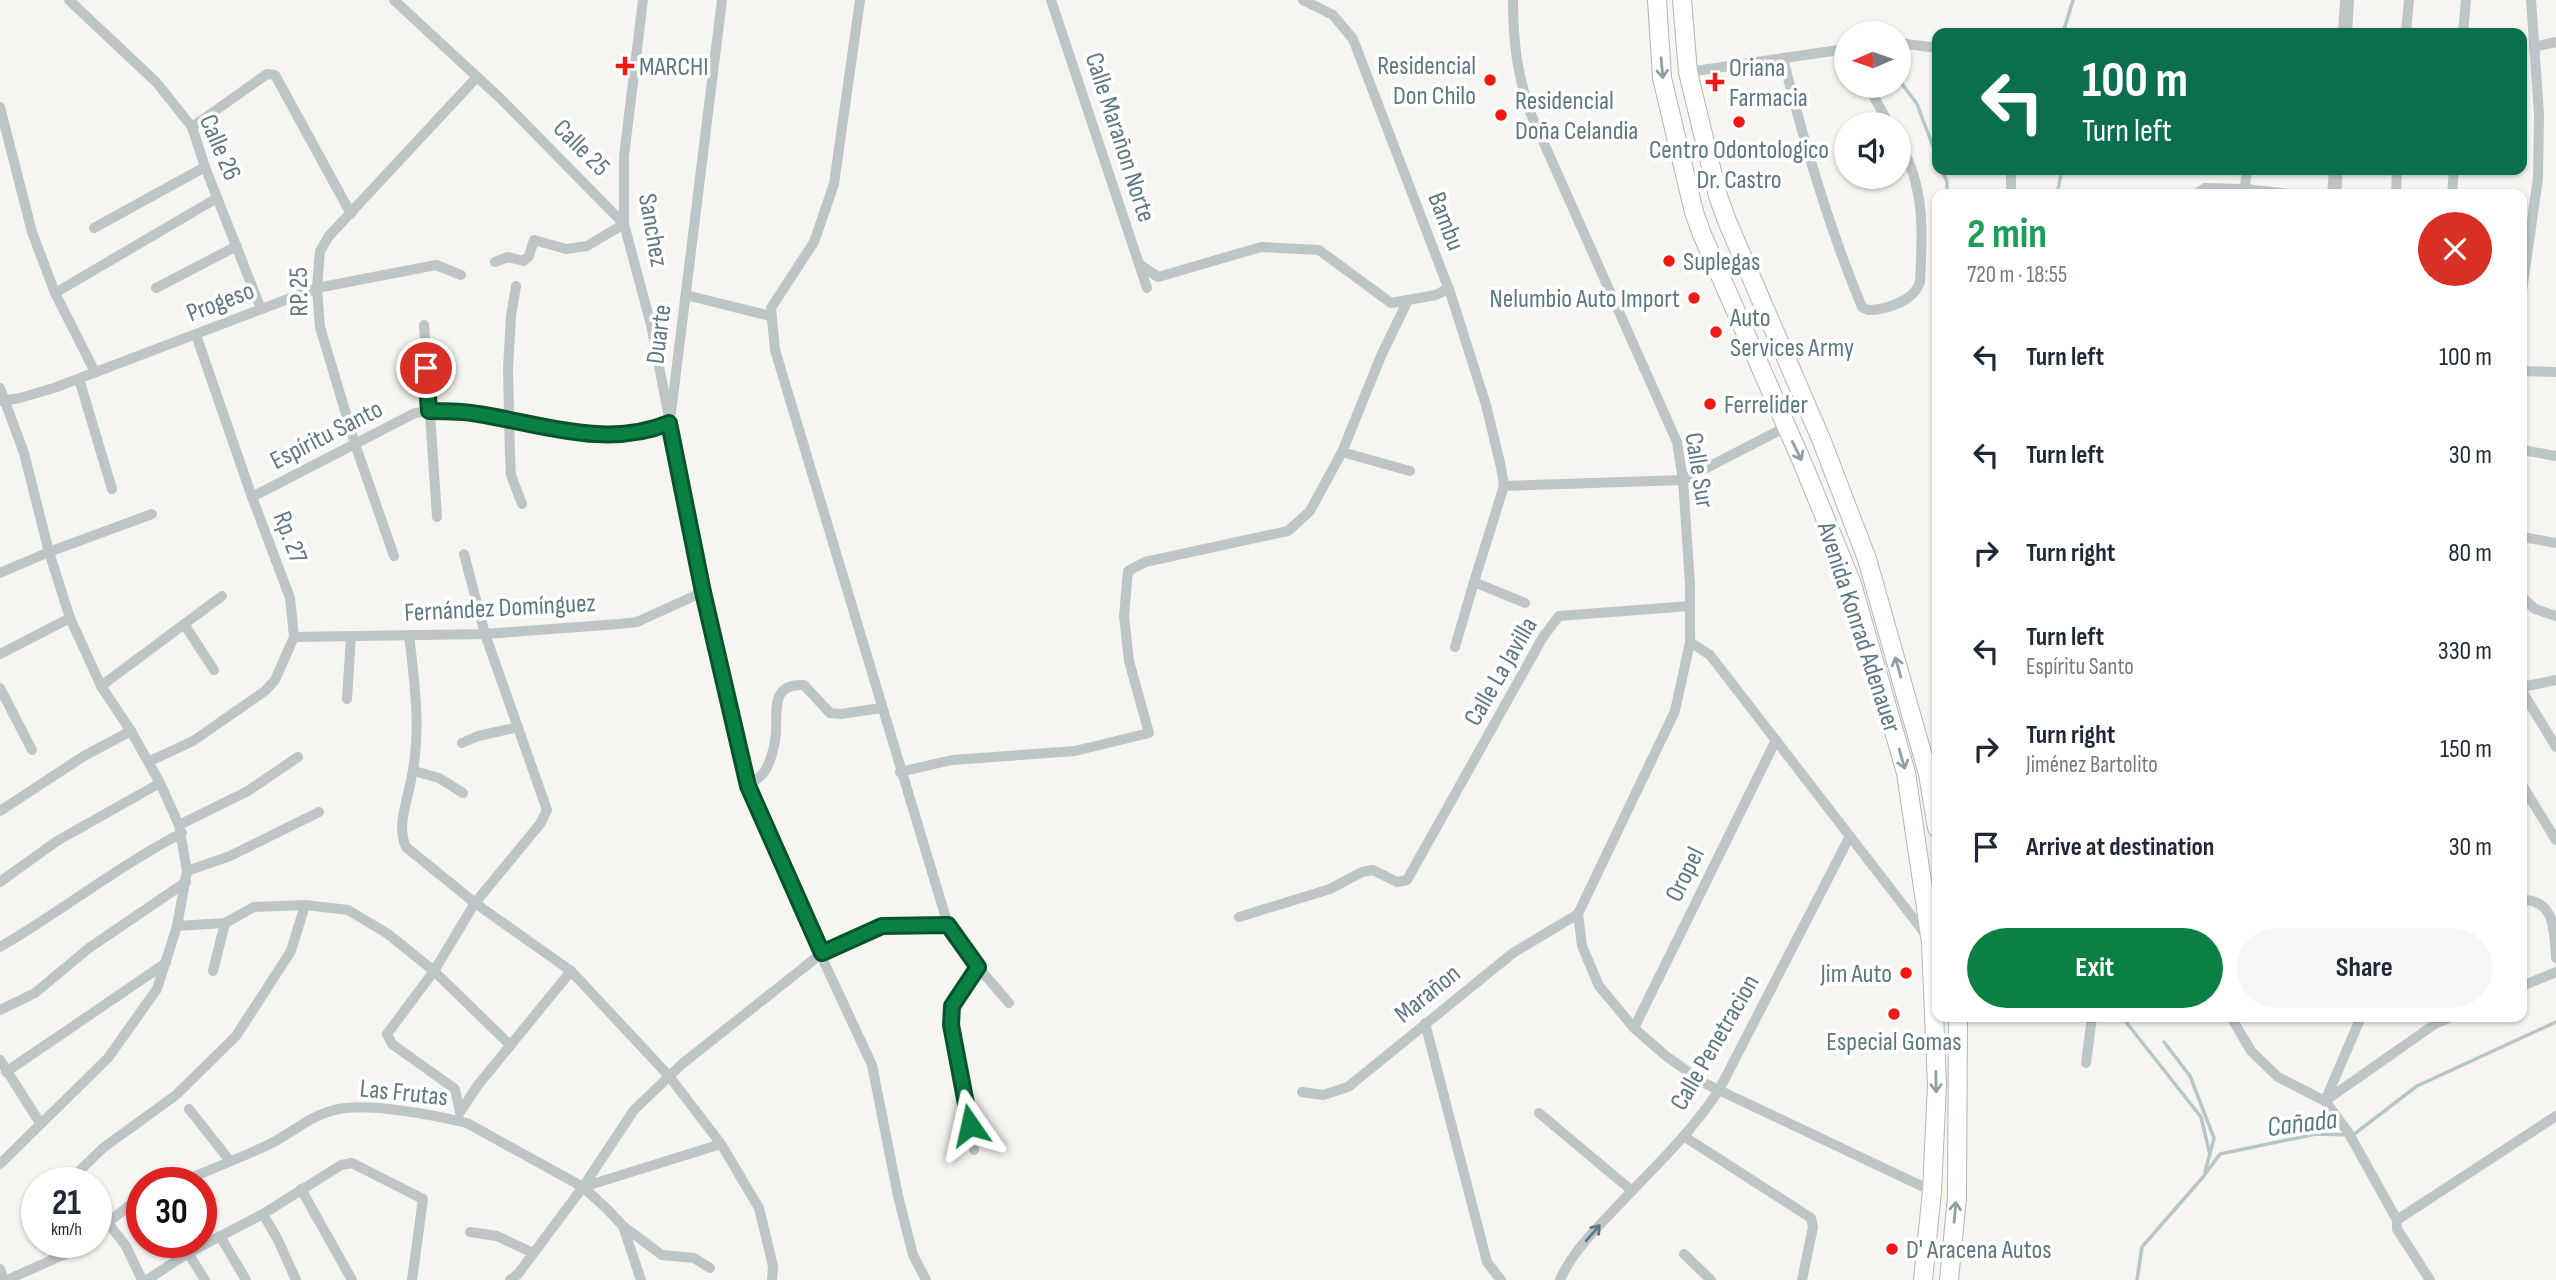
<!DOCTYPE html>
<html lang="en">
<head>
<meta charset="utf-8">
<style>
	:root { --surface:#fff; --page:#f6f6f7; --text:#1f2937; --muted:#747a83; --accent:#0b8043 }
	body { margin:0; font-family:"Sofia Sans Condensed",sans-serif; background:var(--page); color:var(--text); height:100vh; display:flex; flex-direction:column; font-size:26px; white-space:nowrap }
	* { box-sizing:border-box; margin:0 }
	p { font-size:23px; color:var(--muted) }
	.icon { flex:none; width:38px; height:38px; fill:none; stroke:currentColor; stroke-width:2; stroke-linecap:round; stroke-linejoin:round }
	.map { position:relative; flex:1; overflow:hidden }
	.details { position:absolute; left:1932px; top:189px; width:595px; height:833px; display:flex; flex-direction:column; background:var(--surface); border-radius:14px; box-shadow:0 2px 5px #0004 }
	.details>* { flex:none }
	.hud { position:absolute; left:1932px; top:28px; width:595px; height:147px; border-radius:14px; box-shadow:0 2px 5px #0004; background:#0b6e4f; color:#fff; overflow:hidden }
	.needle { width:46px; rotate:268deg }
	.fabs { position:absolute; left:1834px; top:21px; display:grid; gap:14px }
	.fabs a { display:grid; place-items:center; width:77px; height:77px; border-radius:50%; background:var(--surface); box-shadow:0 2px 5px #0004; font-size:35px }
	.speed { position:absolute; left:21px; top:1167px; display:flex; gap:14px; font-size:35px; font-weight:700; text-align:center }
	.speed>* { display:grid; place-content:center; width:91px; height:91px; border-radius:50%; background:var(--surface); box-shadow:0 2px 5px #0004; line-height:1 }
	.speed small { font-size:18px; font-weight:400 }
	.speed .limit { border:10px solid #d22; background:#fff; color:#111 }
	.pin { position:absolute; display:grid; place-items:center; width:60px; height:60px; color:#fff; margin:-30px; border:4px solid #fff; border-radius:50%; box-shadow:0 2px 7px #0007 }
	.me { position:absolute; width:77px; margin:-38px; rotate:349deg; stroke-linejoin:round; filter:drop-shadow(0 0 5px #0008) }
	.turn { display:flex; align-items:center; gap:24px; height:147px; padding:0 35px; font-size:32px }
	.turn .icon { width:91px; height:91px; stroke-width:2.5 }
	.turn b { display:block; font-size:49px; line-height:60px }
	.round { display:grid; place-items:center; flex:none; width:74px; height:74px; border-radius:37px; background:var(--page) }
	.overview { display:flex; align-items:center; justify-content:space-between; height:119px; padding:0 35px }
	h1 { font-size:42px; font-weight:700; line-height:52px; color:#1e9e55 }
	.primary-button { display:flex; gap:14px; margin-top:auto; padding:14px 35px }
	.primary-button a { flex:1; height:80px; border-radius:42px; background:var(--accent); color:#fff; font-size:28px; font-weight:700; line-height:80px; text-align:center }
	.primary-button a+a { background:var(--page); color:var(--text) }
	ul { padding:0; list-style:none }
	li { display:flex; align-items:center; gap:21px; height:98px; padding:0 35px }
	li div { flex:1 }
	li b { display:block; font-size:26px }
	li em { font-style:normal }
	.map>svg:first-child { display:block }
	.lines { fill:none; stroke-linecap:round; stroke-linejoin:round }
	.stream { stroke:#b5c7c9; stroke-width:3.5 }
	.primary-casing { stroke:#afb7ba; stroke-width:20 }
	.minor { stroke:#bec5c7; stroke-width:10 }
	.tertiary { stroke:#bec5c7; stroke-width:14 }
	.primary { stroke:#fff; stroke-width:18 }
	.oneway { stroke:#8ea0a6 }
	.oneway2 { stroke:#5d7880 }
	.route-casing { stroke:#07532c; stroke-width:18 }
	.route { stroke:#0b8043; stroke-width:12 }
	.poi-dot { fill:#f41813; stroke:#fff; stroke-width:2.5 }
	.labels { text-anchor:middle; stroke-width:7; stroke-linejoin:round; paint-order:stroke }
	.poi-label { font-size:26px; fill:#5d7880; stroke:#fff; text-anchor:start }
	.street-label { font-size:26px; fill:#5d7880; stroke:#fff }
	.water-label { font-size:28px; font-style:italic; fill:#58797c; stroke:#fff }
</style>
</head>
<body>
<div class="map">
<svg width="2556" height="1280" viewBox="0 0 2556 1280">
	<rect width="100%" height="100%" fill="#f6f5f1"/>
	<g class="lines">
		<g class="stream">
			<polyline points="2063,33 2073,0"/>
			<polyline points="1899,80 1917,104 1937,157"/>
			<polyline points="1942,170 1947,182 1947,194"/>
			<polyline points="2057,194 2062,170"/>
			<polyline points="1937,450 1937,454"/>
			<polyline points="2122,1017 2201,1117 2210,1155"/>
			<polyline points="2164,1042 2190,1076 2214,1138 2205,1172"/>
			<polyline points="2137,1280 2142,1247 2203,1177 2220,1154 2316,1134 2353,1135 2417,1086 2556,1022"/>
		</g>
		<defs>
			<g id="primary">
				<polyline points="1657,0 1662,78 1694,212 1701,232 1803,464 1852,584 1906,773 1931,942 1937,1085 1932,1191 1923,1280"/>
				<polyline points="1682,0 1688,72 1718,196 1727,221 1821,439 1867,559 1928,774 1937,828"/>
				<polyline points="1949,1280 1957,1197 1958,1017"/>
			</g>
		</defs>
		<use href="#primary" class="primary-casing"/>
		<g class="minor">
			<polyline points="69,0 157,83 192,127 205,167 261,309"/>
			<polyline points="394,0 501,99 624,224 587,246 566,249 534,240 529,256 524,261 508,257 495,262"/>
			<polyline points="643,0 624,156 624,224 651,325 703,592 748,786 811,934 872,1065 898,1196 913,1255 926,1280"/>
			<polyline points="860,0 834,184 814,242 771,308 775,350 948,925"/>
			<polyline points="1051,0 1147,288"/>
			<polyline points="1303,0 1333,15 1353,39 1451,295 1486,405 1501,467 1504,486 1474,582 1525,603"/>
			<path d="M1513,0C1513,41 1517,73 1530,112L1677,442L1683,480L1690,584V642L1675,711L1578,914"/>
			<polyline points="2406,33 2409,0"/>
			<polyline points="2463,33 2466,0"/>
			<polyline points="1899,43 1937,48"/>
			<polyline points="2534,47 2556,42"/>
			<path d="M1783,58C1804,143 1828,226 1862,307L1868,310C1886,310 1914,301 1920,282C1923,230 1925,188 1899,141"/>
			<polyline points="1688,72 1846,49"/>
			<polyline points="1868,86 1889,124"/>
			<polyline points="0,107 32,232 55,293 95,372"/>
			<polyline points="192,127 267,74 275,75 351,214"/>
			<polyline points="2011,170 2011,194"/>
			<polyline points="2196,194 2205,188 2245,189 2289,194"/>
			<polyline points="2244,194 2247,170"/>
			<polyline points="2396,194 2397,170"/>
			<polyline points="2452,194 2454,170"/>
			<polyline points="94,228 205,167"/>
			<polyline points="1139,264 1158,277 1261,247 1319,250 1391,303 1436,295 1449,288"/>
			<polyline points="516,286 511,316 508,369 510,455 511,475 522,504"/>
			<polyline points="156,288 237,246"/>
			<polyline points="2522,291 2538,178 2539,114 2531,0"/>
			<polyline points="55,293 217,198"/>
			<polyline points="686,295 770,316"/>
			<polyline points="1408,300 1381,356 1342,452 1410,471"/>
			<polyline points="424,325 437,517"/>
			<polyline points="2522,371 2556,372"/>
			<polyline points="79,379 112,489"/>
			<polyline points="0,388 24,453 49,552 70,618 101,686 131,731 160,783 179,825 187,871 177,926 157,989 108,1058 0,1164"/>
			<polyline points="0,401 20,398 54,388 317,288 436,265 461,275"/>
			<polyline points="671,413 722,0"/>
			<polyline points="2522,450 2556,456"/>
			<polyline points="1504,486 1683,480 1786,427"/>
			<path d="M252,497L415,413C448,407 479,415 511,422C563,432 619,444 669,423"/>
			<polyline points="2522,537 2556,543"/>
			<polyline points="464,554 485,634 547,810 540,824 475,903 434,971 510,1045"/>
			<polyline points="394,556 355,444 320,327 317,288 320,251 329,236 477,77"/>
			<polyline points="0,573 49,552 152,514"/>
			<polyline points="2522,597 2535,609 2556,616"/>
			<polyline points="184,624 214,670"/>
			<path d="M409,635C415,685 422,735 410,785C406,805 397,827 406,847L475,903L571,971L669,1076L721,1144L759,1208L773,1266L772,1280"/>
			<polyline points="294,637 485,634 619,624 637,622 703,592"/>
			<polyline points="1690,642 1710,655 1927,936"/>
			<polyline points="1455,647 1474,582"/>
			<polyline points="0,654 70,618"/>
			<polyline points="101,686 222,596"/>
			<polyline points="2522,687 2556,680"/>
			<polyline points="0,688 32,750"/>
			<polyline points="2522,691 2556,747"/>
			<polyline points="347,699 351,636"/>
			<polyline points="462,743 478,736 518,727"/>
			<polyline points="148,762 193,741 265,691 275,680 294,637 290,598 252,497 196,335"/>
			<polyline points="414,771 439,778 463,793"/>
			<polyline points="900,772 952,760 1075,751 1149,733 1129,661 1124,616 1128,571 1145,562 1288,531 1310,511 1342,452"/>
			<polyline points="2522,785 2556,840"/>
			<path d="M748,786C753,782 761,777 765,771C771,761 775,745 776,733C777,710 771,683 804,685L830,713L841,714L881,708"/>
			<polyline points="0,811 84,756 131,731"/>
			<polyline points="179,825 248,791 298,757"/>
			<polyline points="187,871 230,856 319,812"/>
			<polyline points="0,882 57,841 160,783"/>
			<path d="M2522,900C2556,899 2554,933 2556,958"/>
			<polyline points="305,905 348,910 388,934 434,971 387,1034 392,1044 455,1089 460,1112"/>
			<polyline points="1578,914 1582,946 1599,986 1634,1028 1666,1056 1704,1083 1932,1191"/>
			<polyline points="1239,917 1330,889 1362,872 1373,870 1397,882 1407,880 1543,637 1559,616 1690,606"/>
			<path d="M0,947C62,911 118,866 182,833"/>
			<polyline points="213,971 225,923"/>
			<polyline points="2522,986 2556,972"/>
			<polyline points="0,1010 35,993 89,948 186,882"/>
			<polyline points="2231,1017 2251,1051 2278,1077 2325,1101 2435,1024 2451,1017"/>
			<polyline points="2361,1017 2325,1101 2348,1132 2397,1220"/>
			<polyline points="1425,1023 1487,1262 1501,1280"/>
			<polyline points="1634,1028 1776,740"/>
			<polyline points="0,1060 40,1123"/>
			<polyline points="2086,1063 2092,1017"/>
			<polyline points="6,1072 166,963"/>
			<polyline points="1302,1092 1323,1095 1348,1087 1513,953 1578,914"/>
			<polyline points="189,1109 230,1161"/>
			<polyline points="460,1112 478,1085 571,971"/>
			<polyline points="1539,1113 1631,1190"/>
			<polyline points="1685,1137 1811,1218 1813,1227 1802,1280"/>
			<polyline points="974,1150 951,1025 952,1006 978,967"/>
			<polyline points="67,1183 103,1148 176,1095 236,1036 291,951 305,905 254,907 225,923 177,926"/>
			<path d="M178,1183C209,1170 241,1158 272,1143C295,1131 312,1114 339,1109C371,1103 434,1115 467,1123L583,1187L607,1209L623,1226L641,1280"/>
			<polyline points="583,1187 721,1144"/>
			<polyline points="301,1189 352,1280"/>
			<polyline points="201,1190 210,1208"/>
			<polyline points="33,1210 37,1207"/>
			<polyline points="263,1214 278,1240 296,1280"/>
			<polyline points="108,1223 126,1246 142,1280"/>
			<polyline points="623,1226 662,1255 694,1258 710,1268"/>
			<polyline points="96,1232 135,1201 142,1198"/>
			<polyline points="470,1232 497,1236 533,1253"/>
			<polyline points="220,1236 246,1280"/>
			<polyline points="188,1253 205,1280"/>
			<polyline points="1684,1254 1711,1280"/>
			<polyline points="0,1269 4,1280"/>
			<polyline points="7,1280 72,1251 83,1242"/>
			<polyline points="147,1280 188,1253 263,1214 341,1165 352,1163 423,1199 412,1280"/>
			<polyline points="510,1280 518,1274 583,1187 634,1110 682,1064 822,953 882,926 948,925 978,967 1009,1003"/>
			<path d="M1560,1280C1571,1254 1593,1232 1612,1212C1649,1172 1689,1136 1719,1090L1850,836"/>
			<polyline points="2430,1280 2397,1229 2397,1220 2556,1116"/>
		</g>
		<g class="tertiary">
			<polyline points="2345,33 2347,0"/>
			<polyline points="2334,194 2336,170"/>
		</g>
		<use href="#primary" class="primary"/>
	</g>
	<defs><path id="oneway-shaft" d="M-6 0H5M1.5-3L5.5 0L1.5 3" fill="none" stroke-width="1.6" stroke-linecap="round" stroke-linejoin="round" transform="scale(1.75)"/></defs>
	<g class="oneway">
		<use href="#oneway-shaft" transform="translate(1662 68) rotate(85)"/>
		<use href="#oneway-shaft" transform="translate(1797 451) rotate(64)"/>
		<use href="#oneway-shaft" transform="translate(1898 667) rotate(-106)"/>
		<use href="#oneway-shaft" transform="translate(1902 759) rotate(74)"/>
		<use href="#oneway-shaft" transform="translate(1936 1082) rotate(89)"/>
		<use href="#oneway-shaft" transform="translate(1955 1212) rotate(-85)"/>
	</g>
	<use class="oneway2" href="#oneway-shaft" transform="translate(1593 1233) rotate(-49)"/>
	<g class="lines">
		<defs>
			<path id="route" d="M426,368L429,411C445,411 462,411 478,414C542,424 606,449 669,423L703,592L748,786L822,953L882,926L948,925L978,967L952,1006L951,1025L970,1125"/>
		</defs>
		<use href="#route" class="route-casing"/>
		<use href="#route" class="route"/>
	</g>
	<g class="poi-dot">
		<path d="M621.5 55.5h7v7h7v7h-7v7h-7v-7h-7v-7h7z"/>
		<circle cx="1490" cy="80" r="7"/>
		<path d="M1711.5 71.5h7v7h7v7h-7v7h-7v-7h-7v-7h7z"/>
		<circle cx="1501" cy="115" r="7"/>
		<circle cx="1739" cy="122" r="7"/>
		<circle cx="1669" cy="261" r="7"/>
		<circle cx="1694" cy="298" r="7"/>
		<circle cx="1716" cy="332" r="7"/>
		<circle cx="1710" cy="404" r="7"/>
		<circle cx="1906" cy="973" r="7"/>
		<circle cx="1894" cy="1014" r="7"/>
		<circle cx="1892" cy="1249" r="7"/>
	</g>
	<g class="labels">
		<g class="poi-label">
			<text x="1476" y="74" text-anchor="end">Residencial<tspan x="1476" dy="30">Don Chilo</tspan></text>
			<text x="639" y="75">MARCHI</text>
			<text x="1729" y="76">Oriana<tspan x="1729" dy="30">Farmacia</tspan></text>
			<text x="1515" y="109">Residencial<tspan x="1515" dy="30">Doña Celandia</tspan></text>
			<text x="1739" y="158" text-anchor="middle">Centro Odontologico<tspan x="1739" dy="30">Dr. Castro</tspan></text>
			<text x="1683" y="270">Suplegas</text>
			<text x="1680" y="307" text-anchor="end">Nelumbio Auto Import</text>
			<text x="1730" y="326">Auto<tspan x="1730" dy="30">Services Army</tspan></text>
			<text x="1724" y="413">Ferrelider</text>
			<text x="1892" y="982" text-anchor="end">Jim Auto</text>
			<text x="1894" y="1050" text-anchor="middle">Especial Gomas</text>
			<text x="1906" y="1258">D' Aracena Autos</text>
		</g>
		<g class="street-label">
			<text transform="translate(1121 137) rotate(72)" y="9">Calle Marañon Norte</text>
			<text transform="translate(221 147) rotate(67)" y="9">Calle 26</text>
			<text transform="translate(582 147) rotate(45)" y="9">Calle 25</text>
			<text transform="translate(1447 221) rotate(69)" y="9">Bambu</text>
			<text transform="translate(654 230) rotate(80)" y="9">Sanchez</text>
			<text transform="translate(298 292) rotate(-91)" y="9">RP. 25</text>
			<text transform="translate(220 301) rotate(-21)" y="9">Progeso</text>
			<text transform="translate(658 334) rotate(-83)" y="9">Duarte</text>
			<text transform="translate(326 434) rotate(-27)" y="9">Espíritu Santo</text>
			<text transform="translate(1700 470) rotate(81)" y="9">Calle Sur</text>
			<text transform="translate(291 537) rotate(69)" y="9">Rp. 27</text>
			<text transform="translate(500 607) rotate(-3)" y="9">Fernández Domínguez</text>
			<text transform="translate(1860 627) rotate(72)" y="9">Avenida Konrad Adenauer</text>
			<text transform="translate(1500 671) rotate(-60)" y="9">Calle La Javilla</text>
			<text transform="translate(1684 874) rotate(-64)" y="9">Oropel</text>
			<text transform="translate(1427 993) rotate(-39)" y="9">Marañon</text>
			<text transform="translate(1714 1042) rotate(-60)" y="9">Calle Penetracion</text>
			<text transform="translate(404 1092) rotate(6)" y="9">Las Frutas</text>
		</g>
		<g class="water-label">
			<text transform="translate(2302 1122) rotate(-7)" y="10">Cañada</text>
		</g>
	</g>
</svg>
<div class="fabs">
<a><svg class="needle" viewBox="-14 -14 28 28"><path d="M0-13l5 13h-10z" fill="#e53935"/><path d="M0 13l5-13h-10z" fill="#747a83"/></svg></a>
<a><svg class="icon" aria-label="sound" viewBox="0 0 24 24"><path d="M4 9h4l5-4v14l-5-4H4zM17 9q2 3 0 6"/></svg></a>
</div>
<div class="speed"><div>21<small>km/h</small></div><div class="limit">30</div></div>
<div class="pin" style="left:426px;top:368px;background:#d93025"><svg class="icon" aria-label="arrive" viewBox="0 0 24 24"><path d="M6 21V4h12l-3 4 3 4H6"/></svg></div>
<svg class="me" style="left:970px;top:1125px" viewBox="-20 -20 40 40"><path d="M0-17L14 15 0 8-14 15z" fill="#0b8043" stroke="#fff" stroke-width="4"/></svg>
<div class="hud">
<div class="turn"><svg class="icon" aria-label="left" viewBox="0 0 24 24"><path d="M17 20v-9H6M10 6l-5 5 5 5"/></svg><div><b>100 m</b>Turn left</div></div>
</div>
<section class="details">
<div class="overview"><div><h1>2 min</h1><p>720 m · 18:55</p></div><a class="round" style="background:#d93025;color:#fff"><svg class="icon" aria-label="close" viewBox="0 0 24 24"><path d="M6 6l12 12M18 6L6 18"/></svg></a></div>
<ul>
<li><svg class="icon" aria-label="left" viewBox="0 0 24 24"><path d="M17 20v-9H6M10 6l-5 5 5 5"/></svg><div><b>Turn left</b></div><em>100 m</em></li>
<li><svg class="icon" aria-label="left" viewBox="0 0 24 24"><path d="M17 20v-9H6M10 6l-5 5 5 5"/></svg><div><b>Turn left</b></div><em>30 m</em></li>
<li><svg class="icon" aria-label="right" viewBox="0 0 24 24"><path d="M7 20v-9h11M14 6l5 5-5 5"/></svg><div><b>Turn right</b></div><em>80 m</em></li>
<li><svg class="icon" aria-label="left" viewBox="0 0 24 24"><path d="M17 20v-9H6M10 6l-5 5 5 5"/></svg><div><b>Turn left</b><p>Espíritu Santo</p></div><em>330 m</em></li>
<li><svg class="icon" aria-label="right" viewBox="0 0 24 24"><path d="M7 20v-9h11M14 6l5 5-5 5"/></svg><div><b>Turn right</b><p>Jiménez Bartolito</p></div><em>150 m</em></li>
<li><svg class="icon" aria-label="arrive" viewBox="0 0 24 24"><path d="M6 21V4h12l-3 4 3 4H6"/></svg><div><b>Arrive at destination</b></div><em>30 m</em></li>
</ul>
<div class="primary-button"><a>Exit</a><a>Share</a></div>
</section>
</div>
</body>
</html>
